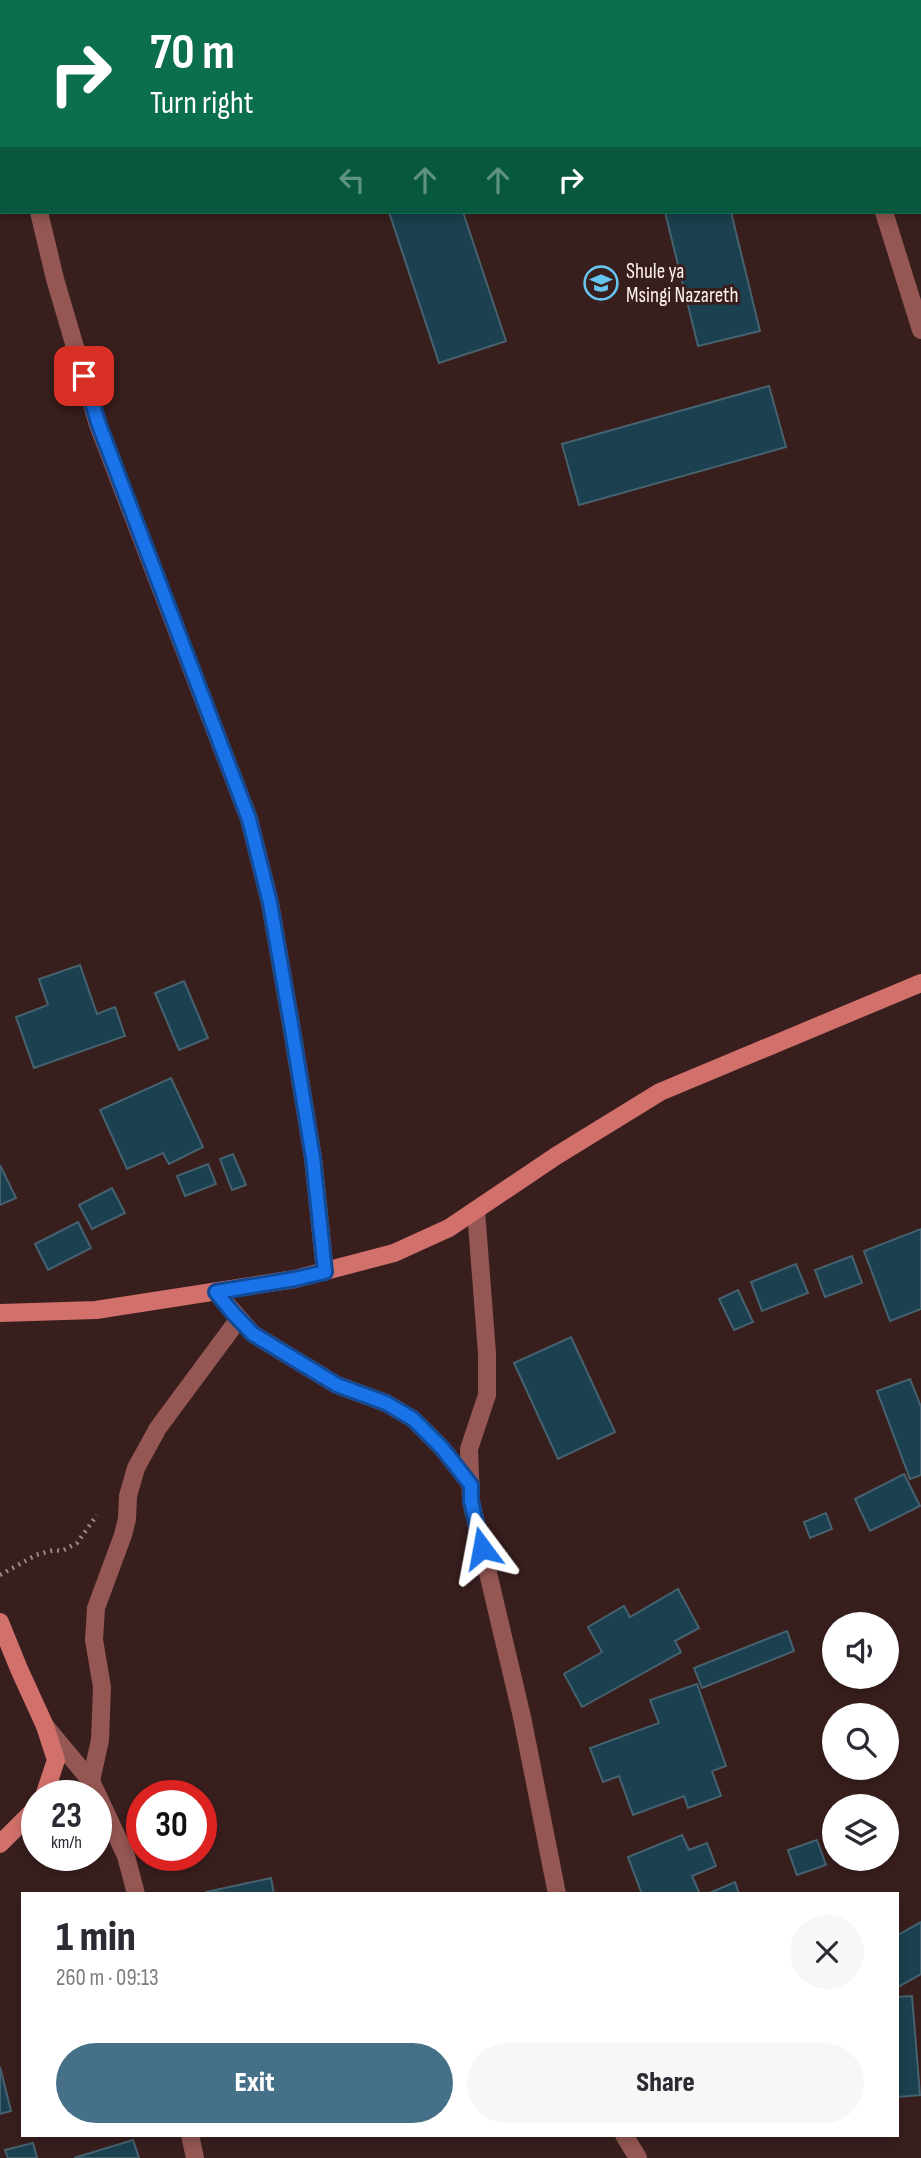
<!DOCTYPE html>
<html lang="en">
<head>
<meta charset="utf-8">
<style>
	:root { --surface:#fff; --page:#f7f7f7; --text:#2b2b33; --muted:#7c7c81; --accent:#457087 }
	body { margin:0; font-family:"Sofia Sans Condensed",sans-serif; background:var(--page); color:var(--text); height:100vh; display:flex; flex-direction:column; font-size:26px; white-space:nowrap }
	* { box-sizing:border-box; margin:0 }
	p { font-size:23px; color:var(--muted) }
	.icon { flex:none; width:38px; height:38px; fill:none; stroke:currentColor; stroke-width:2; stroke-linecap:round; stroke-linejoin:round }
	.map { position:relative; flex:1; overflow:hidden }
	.details { position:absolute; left:21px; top:1892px; width:878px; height:245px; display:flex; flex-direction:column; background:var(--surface); border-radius:0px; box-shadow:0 4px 10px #0003 }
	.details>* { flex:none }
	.banner { position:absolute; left:0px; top:0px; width:922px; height:214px; box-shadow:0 4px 10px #0003; background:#0b6e4f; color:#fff; overflow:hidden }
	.controls { position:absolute; left:822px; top:1612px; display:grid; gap:14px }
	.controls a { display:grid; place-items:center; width:77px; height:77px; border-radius:50%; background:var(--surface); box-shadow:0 4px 10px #0003; font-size:35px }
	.speed { position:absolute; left:21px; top:1780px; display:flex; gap:14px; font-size:35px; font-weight:700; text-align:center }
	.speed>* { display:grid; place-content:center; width:91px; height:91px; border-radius:50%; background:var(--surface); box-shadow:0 4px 10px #0003; line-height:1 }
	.speed small { font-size:18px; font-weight:400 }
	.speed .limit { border:10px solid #d22; background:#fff; color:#111 }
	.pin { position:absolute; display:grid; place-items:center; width:60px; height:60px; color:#fff; margin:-30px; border-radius:14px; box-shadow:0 4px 10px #0006 }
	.me { position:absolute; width:77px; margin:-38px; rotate:347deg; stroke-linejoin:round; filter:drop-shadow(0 0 5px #0008) }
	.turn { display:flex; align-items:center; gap:24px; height:147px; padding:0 35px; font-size:32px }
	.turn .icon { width:91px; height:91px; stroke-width:2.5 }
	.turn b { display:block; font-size:49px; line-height:60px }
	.lanes { display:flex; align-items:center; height:66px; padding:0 35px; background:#0003; justify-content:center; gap:35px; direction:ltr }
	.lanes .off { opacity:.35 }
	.round { display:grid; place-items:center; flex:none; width:74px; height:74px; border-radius:37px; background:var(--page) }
	.headline { display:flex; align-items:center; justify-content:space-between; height:119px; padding:0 35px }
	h1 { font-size:42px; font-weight:800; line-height:52px }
	.cta { display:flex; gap:14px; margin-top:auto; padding:14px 35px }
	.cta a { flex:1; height:80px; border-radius:42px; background:var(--accent); color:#fff; font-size:28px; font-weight:800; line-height:80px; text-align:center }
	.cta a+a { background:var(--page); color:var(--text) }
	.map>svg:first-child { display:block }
	.building { fill:#1b404f; stroke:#46626f; stroke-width:2 }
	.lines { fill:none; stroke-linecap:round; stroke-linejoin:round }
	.path { stroke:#9b8988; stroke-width:4.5; stroke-dasharray:2 5; stroke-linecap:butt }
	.street { stroke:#955753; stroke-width:18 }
	.secondary { stroke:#d2706b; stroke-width:18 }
	.route-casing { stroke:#114b97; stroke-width:18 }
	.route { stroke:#1a73e8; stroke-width:12 }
	.labels { text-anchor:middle; stroke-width:6; stroke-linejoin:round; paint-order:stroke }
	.poi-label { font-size:21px; fill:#fdf2f1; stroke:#381f1e; text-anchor:start }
</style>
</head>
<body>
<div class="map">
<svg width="921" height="2158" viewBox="0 0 921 2158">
	<rect width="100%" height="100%" fill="#381f1e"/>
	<g class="building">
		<polygon points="389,212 463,212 506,341 439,363"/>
		<polygon points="665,212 731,212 760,331 698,346"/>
		<polygon points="769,386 786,447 579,505 562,444"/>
		<polygon points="80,965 97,1014 115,1007 125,1036 34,1068 16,1017 48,1005 39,979"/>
		<polygon points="184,981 208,1038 179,1050 155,993"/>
		<polygon points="171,1078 203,1147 169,1164 163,1153 127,1169 100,1110"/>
		<polygon points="233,1154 246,1185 232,1190 220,1159"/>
		<polygon points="208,1164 216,1184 185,1196 177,1176"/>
		<polygon points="0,1165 16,1198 0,1205"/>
		<polygon points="112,1188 125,1213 92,1229 79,1205"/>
		<polygon points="78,1222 91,1248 48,1270 35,1244"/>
		<polygon points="921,1229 921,1309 890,1321 864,1251"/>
		<polygon points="852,1256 862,1283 825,1297 815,1270"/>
		<polygon points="796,1264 808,1293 762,1311 751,1282"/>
		<polygon points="738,1290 753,1322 734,1330 719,1299"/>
		<polygon points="571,1337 615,1432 558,1459 514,1363"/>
		<polygon points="910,1379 921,1407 921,1475 910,1479 877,1391"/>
		<polygon points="904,1474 920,1506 870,1531 855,1499"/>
		<polygon points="826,1513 832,1529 810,1538 804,1522"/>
		<polygon points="678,1589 699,1628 675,1641 681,1652 582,1707 564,1674 602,1652 588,1627 624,1606 630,1617"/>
		<polygon points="787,1631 794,1651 702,1688 694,1668"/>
		<polygon points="697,1684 726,1766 712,1771 721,1796 688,1808 684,1796 633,1815 619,1776 603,1782 590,1748 659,1723 650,1700"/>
		<polygon points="682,1835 689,1850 707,1843 716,1866 692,1876 700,1894 642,1894 628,1857"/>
		<polygon points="817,1840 826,1865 797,1875 788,1850"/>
		<polygon points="271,1878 274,1894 206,1892"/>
		<polygon points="735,1882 739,1894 707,1894"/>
		<polygon points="921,1922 921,1974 898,1987 898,1935"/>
		<polygon points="912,1996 920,2095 898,2097 898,1997"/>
		<polygon points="0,2067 11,2111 0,2114"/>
		<polygon points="133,2140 139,2158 74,2158"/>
		<polygon points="33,2143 37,2158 8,2158 5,2150"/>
	</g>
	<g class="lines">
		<polyline class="path" points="0,1575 36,1555 54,1550 62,1551 77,1543 97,1515"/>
		<g class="street">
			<polyline points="815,0 815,2"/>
			<polyline points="831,0 831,2"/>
			<polyline points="391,2 396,0"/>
			<polyline points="0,127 2,127"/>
			<polyline points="39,212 55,279 98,425 249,819 270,903 291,1024 313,1158 325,1272"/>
			<polyline points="884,212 921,330"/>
			<polyline points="476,1211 487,1353 487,1395 469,1449 471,1501 522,1717 557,1894"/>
			<polyline points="216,1292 253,1334 337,1385 386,1403 413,1419 442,1448 471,1485"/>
			<polyline points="45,1726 91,1781 126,1856 136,1894"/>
			<polyline points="91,1781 100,1740 102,1687 94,1640 96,1608 123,1535 127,1519 128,1496 136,1468 158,1428 238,1320"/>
			<polyline points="190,2135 195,2158"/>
			<polyline points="624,2135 638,2158"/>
		</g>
		<g class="secondary">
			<polyline points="0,1313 96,1310 295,1279 394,1253 449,1228 556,1156 660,1092 921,983"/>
			<polyline points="0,1622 19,1669 45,1726 56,1760 44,1796"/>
			<polyline points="0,1844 37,1807"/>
		</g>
	</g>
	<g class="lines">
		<defs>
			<polyline id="route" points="84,376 99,425 249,819 270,903 291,1024 313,1158 325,1272 295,1279 216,1292 233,1313 253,1334 337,1385 386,1403 413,1419 442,1448 471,1485 471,1501 482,1548"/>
		</defs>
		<use href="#route" class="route-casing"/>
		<use href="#route" class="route"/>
	</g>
	<defs>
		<symbol id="school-ring" viewBox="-11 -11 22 22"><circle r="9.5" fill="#381f1e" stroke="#65c5ee" stroke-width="1.5"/><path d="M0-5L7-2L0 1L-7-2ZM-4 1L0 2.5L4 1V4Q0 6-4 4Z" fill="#65c5ee"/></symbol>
	</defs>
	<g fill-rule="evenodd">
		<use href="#school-ring" x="582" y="264" width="38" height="38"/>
	</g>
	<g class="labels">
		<g class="poi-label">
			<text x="626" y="278">Shule ya<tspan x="626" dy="24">Msingi Nazareth</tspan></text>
		</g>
	</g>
</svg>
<div class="controls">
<a><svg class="icon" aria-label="sound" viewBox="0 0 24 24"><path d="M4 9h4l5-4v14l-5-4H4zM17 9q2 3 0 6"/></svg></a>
<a><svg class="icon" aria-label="search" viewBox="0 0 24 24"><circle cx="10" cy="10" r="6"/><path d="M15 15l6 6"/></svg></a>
<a><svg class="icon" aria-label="layers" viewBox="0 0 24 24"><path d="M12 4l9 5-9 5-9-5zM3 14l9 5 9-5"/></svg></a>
</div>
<div class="speed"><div>23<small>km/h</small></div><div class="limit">30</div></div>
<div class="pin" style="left:84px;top:376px;background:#d93025"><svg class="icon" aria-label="arrive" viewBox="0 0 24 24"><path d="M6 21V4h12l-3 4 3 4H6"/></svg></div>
<svg class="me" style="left:482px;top:1548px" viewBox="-20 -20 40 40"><path d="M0-17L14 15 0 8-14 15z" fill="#1a73e8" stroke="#fff" stroke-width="4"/></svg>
<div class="banner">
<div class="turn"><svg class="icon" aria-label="right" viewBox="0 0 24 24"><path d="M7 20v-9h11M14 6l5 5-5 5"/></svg><div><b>70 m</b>Turn right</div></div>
<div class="lanes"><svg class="icon off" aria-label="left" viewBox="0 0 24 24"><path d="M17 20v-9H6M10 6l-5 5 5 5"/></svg><svg class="icon off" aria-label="ahead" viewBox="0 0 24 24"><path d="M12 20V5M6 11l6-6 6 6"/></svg><svg class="icon off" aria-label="ahead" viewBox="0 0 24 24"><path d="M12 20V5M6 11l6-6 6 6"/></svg><svg class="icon" aria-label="right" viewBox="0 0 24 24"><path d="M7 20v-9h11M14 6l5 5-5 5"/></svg></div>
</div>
<section class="details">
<div class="headline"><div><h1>1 min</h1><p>260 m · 09:13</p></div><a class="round"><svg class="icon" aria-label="close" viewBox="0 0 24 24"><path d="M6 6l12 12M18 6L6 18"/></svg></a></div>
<div class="cta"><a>Exit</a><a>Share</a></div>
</section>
</div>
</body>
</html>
